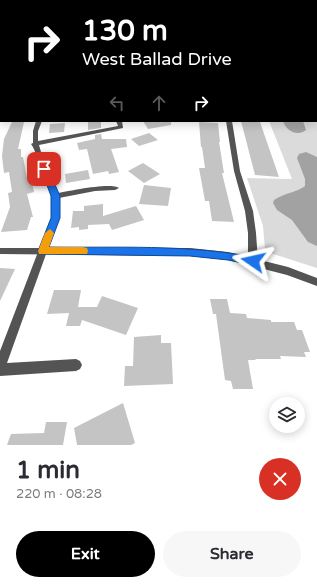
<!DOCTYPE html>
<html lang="en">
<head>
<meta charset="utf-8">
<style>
	:root { --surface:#fff; --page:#f7f7f7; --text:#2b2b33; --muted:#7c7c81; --accent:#000 }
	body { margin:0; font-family:"Varela Round",sans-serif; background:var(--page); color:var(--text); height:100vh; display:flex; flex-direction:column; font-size:15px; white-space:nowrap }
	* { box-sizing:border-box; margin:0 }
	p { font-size:13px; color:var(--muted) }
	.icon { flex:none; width:22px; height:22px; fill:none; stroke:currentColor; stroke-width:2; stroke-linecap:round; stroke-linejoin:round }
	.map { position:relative; height:445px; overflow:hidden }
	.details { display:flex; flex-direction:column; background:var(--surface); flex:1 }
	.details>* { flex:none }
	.banner { position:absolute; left:0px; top:0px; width:317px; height:122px; box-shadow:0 2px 10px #0003; background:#000; color:#fff; overflow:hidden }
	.controls { position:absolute; left:269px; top:397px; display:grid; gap:8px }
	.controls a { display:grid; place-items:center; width:36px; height:36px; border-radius:50%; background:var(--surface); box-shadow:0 2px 10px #0003; font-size:20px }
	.pin { position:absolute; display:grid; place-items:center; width:34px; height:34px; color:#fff; margin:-17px; border-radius:8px; box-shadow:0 2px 6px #0006 }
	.me { position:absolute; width:44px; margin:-22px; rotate:281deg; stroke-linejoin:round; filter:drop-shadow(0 0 3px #0008) }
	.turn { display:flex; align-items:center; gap:14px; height:84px; padding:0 16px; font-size:18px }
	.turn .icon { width:52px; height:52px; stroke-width:2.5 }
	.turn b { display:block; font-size:28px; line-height:34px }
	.lanes { display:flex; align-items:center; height:38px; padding:0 16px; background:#0003; justify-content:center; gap:20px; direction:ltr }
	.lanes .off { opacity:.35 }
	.round { display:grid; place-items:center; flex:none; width:42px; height:42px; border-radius:21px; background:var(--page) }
	.headline { display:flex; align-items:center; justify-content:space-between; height:68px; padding:0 16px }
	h1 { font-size:24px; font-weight:700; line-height:30px }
	.cta { display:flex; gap:8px; margin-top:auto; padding:8px 16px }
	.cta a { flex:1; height:46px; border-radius:24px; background:var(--accent); color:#fff; font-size:16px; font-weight:700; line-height:46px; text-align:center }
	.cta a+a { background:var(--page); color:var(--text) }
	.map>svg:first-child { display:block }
	.green { fill:#dbdbdb }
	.water { fill:#a2a2a2 }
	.building { fill:#c4c4c4 }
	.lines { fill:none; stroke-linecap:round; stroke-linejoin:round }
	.minor { fill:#545454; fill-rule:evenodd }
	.tertiary { fill:#545454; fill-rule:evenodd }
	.route { fill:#1a73e8; stroke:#114b97 }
	.slow { fill:#f59e0b }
</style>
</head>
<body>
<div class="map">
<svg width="317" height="445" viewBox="0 0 317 445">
	<rect width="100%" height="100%" fill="#fff"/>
	<polygon class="green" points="316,87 317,88 317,268 267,252 265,249 263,226 247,178 292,179 269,121 316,121"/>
	<g class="water">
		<path d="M283,121H303L306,130C298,137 286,131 283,121Z"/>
		<path d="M306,152L317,157V246L308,242L292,220L277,210L273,203L274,200C284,193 298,192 305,186V179L297,158L299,154Z"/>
	</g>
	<g class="building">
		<polygon points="88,121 101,121 101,128 88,130"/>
		<polygon points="143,121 171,121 171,125 148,129"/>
		<polygon points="241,121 260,122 279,177 255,175"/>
		<polygon points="12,122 24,122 18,149 21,149 21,157 23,157 27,178 31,178 34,192 27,194 33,217 31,217 27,230 1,232 10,207 8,193 12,192 9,172 4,173 2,156 4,139"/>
		<polygon points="199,122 218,123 220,142 219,142 224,173 222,173 234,222 212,221 209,201 205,201 199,168 205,168 202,147 201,147"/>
		<polygon points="65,123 64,132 49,133 50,124"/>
		<polygon points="149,133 158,140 139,146 131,139"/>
		<polygon points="101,134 102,139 126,139 127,147 111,149 119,172 109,174 108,171 93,174 87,149 79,150 77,143 95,139 95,135"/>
		<polygon points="143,163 160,174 144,183 128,171"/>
		<polygon points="88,170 90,179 66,183 65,174"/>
		<polygon points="144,185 171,188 168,206 139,204"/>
		<polygon points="103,204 103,216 136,206 144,220 112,230 109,224 88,225 88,229 79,230 79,227 71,228 73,211 84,211 84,206"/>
		<polygon points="0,268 15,269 0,301"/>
		<polygon points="54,290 81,290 78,307 97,307 102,296 138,308 126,335 82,320 80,326 66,326 69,313 47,314"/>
		<polygon points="210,299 227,299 230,313 246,314 247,318 271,320 271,322 294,322 297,330 302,330 310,352 304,352 306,357 280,356 281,359 255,359 256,360 248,360 253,389 233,389 231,381 225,380 216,314 213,314"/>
		<polygon points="161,335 161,343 171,343 173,384 124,386 125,366 133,366 134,337"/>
		<polygon points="123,403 135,443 131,445 77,445 74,428"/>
		<polygon points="46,422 67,422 63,445 7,445 11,434 44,433"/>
	</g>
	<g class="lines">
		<g class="minor">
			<path d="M36,121H42L38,131V141L118,126L116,121H122L123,128L39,145L43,159L58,193C69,191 111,182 119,188L115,190L95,191L59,198V218L7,363L76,359L80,361L82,365L80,369L76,371L0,376V351L51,218C51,212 53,205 52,199C51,193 34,146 31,144L33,143V131Z"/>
			<polygon points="226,121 232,121 240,171 253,211 256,233 258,261 256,264 253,265 250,264 248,261 248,233 245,211 234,171"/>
		</g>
		<polygon class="tertiary" points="0,248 190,248 228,252 288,267 317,278 317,286 287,275 228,260 190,256 0,254"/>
	</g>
	<linearGradient id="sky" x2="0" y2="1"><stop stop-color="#8cadcc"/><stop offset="0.51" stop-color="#fff"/><stop offset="1" stop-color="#fff" stop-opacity="0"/></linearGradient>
	<rect width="317" height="127" fill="url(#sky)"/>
	<path class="route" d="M42,167H47L48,169L60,196V218L49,247C117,248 186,244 253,257L257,258L258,261L257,264L253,265L228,260L190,256L39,254L38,251L51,218V196L41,169Z"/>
	<polygon class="slow" points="50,229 54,233 49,247 83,247 87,248 88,251 87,254 39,254 38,251 45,233"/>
</svg>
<div class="controls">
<a><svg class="icon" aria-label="layers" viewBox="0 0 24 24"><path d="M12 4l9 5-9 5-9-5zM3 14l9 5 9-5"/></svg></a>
</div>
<div class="pin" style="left:44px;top:169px;background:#d93025"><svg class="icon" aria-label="arrive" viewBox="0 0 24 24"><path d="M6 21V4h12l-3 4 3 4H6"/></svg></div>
<svg class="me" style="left:253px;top:261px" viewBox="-20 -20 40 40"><path d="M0-17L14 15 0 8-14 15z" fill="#1a73e8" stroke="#fff" stroke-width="4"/></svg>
<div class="banner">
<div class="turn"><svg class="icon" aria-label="right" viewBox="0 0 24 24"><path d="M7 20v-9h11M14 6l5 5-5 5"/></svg><div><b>130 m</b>West Ballad Drive</div></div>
<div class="lanes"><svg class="icon off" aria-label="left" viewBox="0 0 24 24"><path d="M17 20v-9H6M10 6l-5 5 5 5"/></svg><svg class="icon off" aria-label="ahead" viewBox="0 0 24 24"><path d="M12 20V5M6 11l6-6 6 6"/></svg><svg class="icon" aria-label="right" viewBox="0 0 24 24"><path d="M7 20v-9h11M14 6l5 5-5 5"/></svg></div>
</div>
</div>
<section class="details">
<div class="headline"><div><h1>1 min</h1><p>220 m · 08:28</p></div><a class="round" style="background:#d93025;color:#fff"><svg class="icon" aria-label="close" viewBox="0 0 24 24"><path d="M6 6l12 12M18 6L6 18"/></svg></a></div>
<div class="cta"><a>Exit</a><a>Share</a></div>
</section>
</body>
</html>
